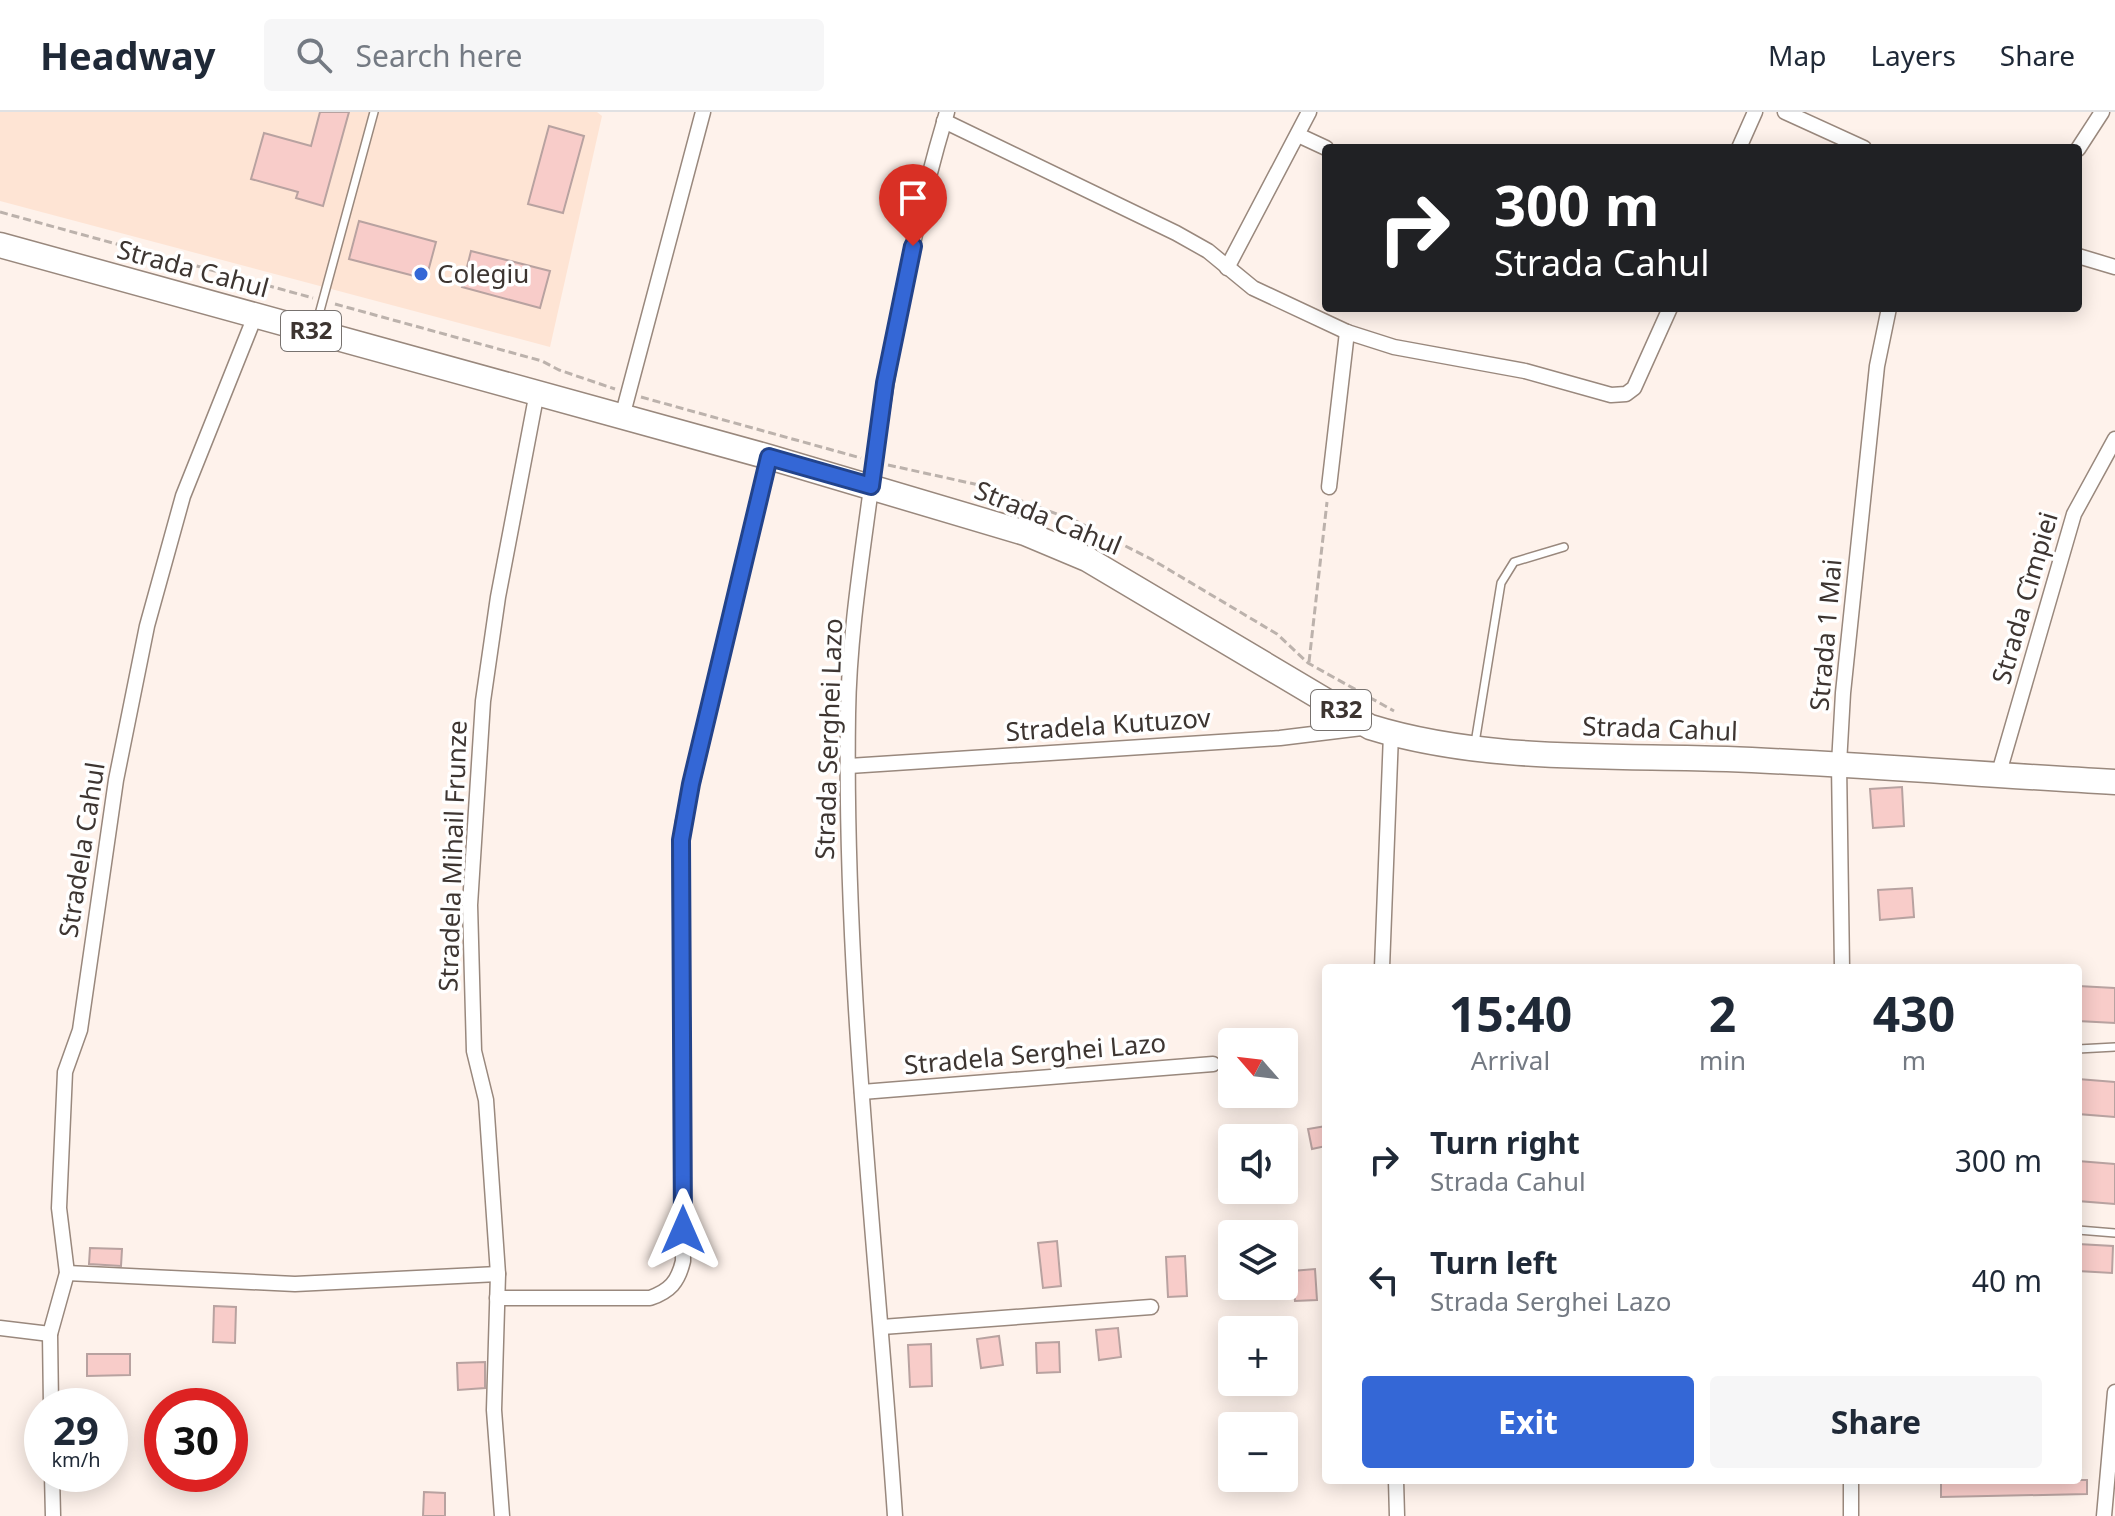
<!DOCTYPE html>
<html lang="en">
<head>
<meta charset="utf-8">
<style>
	:root { --surface:#fff; --page:#f6f6f7; --text:#1f2937; --muted:#747a83; --line:#e0e1e3; --accent:#3467d6 }
	body { margin:0; font-family:"Noto Sans",sans-serif; background:var(--page); color:var(--text); height:100vh; display:flex; flex-direction:column; font-size:30px; white-space:nowrap }
	* { box-sizing:border-box; margin:0 }
	p { font-size:26px; color:var(--muted) }
	.icon { flex:none; width:44px; height:44px; fill:none; stroke:currentColor; stroke-width:2; stroke-linecap:round; stroke-linejoin:round }
	.map { position:relative; flex:1; overflow:hidden }
	.side { position:absolute; left:1322px; top:852px; width:760px; height:520px; display:flex; flex-direction:column; background:var(--surface); border-radius:8px; box-shadow:0 4px 20px #0003 }
	.side>* { flex:none }
	.hud { position:absolute; left:1322px; top:32px; width:760px; height:168px; border-radius:8px; box-shadow:0 4px 20px #0003; background:#202124; color:#fff; overflow:hidden }
	.needle { width:52px; rotate:298deg }
	.controls { position:absolute; left:1218px; top:916px; display:grid; gap:16px }
	.controls a { display:grid; place-items:center; width:80px; height:80px; border-radius:8px; background:var(--surface); box-shadow:0 4px 20px #0003; font-size:40px }
	.speed { position:absolute; left:24px; top:1276px; display:flex; gap:16px; font-size:40px; font-weight:700; text-align:center }
	.speed>* { display:grid; place-content:center; width:104px; height:104px; border-radius:50%; background:var(--surface); box-shadow:0 4px 20px #0003; line-height:1 }
	.speed small { font-size:20px; font-weight:400 }
	.speed .limit { border:12px solid #d22; background:#fff; color:#111 }
	.pin { position:absolute; display:grid; place-items:center; width:68px; height:68px; color:#fff; margin:-82px -34px; border-radius:50% 50% 50% 0; rotate:-45deg; box-shadow:0 0 8px #0007 }
	.pin .icon { rotate:45deg }
	.me { position:absolute; width:88px; margin:-44px; rotate:0deg; stroke-linejoin:round; filter:drop-shadow(0 0 6px #0008) }
	.turn { display:flex; align-items:center; gap:28px; height:168px; padding:0 40px; font-size:36px }
	.turn .icon { width:104px; height:104px; stroke-width:2.5 }
	.turn b { display:block; font-size:56px; line-height:68px }
	.eta { display:flex; justify-content:space-evenly; align-items:center; height:136px; text-align:center }
	.eta b { font-size:48px; font-weight:700; line-height:56px }
	.button { display:flex; gap:16px; margin-top:auto; padding:16px 40px }
	.button a { flex:1; height:92px; border-radius:8px; background:var(--accent); color:#fff; font-size:32px; font-weight:700; line-height:92px; text-align:center }
	.button a+a { background:var(--page); color:var(--text) }
	ul { padding:0; list-style:none }
	li { display:flex; align-items:center; gap:24px; height:120px; padding:0 40px }
	li div { flex:1 }
	li b { display:block; font-size:30px }
	li em { font-style:normal }
	header { display:flex; align-items:center; gap:48px; box-sizing:border-box; height:112px; padding:0 40px; background:var(--surface); border-bottom:2px solid var(--line) }
	header strong { font-size:38px }
	nav { display:flex; gap:44px; margin-inline-start:auto; font-size:28px }
	.search { width:560px; height:72px; background:var(--page); display:flex; align-items:center; gap:20px; box-sizing:border-box; padding:0 28px; border-radius:8px; color:var(--muted); font-size:30px }
	.map>svg:first-child { display:block }
	.built { fill:#fee4d4 }
	.building { fill:#f8ccc9; stroke:#b8a2a0; stroke-width:2 }
	.lines { fill:none; stroke-linecap:round; stroke-linejoin:round }
	.lane-casing { stroke:#99887d; stroke-width:10 }
	.street-casing { stroke:#99887d; stroke-width:17 }
	.primary-casing { stroke:#99887d; stroke-width:27 }
	.path { stroke:#bcb2ac; stroke-width:3; stroke-dasharray:8 4; stroke-linecap:butt }
	.lane { stroke:#fff; stroke-width:7 }
	.street { stroke:#fff; stroke-width:14 }
	.primary { stroke:#fff; stroke-width:24 }
	.route-casing { stroke:#22438b; stroke-width:20 }
	.route { stroke:#3467d6; stroke-width:14 }
	.poi-dot { fill:#3467d6; stroke:#fff; stroke-width:3 }
	.labels { text-anchor:middle; stroke-width:7; stroke-linejoin:round; paint-order:stroke }
	.shield { fill:#fff; stroke:#77726f; stroke-width:2 }
	.shield-label { font-size:24px; font-weight:bold; fill:#3d3531 }
	.street-label { font-size:26px; fill:#3d3531; stroke:#fff }
	.poi-label { font-size:26px; fill:#3d3531; stroke:#fff; text-anchor:start }
</style>
</head>
<body>
<header>
<strong>Headway</strong>
<div class="search"><svg class="icon" aria-label="search" viewBox="0 0 24 24"><circle cx="10" cy="10" r="6"/><path d="M15 15l6 6"/></svg>Search here</div>
<nav><a>Map</a><a>Layers</a><a>Share</a></nav>
</header>
<div class="map">
<svg width="2115" height="1404" viewBox="0 0 2115 1404">
	<rect width="100%" height="100%" fill="#fef2eb"/>
	<polygon class="built" points="0,0 597,0 602,4 550,235 0,89"/>
	<g class="building">
		<polygon points="320,0 349,0 323,94 296,86 298,80 251,67 264,21 311,34"/>
		<polygon points="549,14 584,24 563,101 528,92"/>
		<polygon points="359,109 436,130 426,167 349,147"/>
		<polygon points="471,139 550,159 540,196 462,175"/>
		<polygon points="1902,675 1904,714 1873,716 1870,677"/>
		<polygon points="1912,776 1914,805 1880,808 1878,778"/>
		<polygon points="2078,874 2115,876 2115,911 2078,909"/>
		<polygon points="2078,967 2115,970 2115,1005 2078,1002"/>
		<polygon points="1326,1014 1326,1034 1312,1037 1308,1017"/>
		<polygon points="2078,1049 2115,1052 2115,1092 2078,1089"/>
		<polygon points="1057,1129 1061,1174 1043,1176 1038,1131"/>
		<polygon points="2078,1132 2113,1134 2112,1161 2078,1159"/>
		<polygon points="90,1136 122,1137 121,1154 89,1152"/>
		<polygon points="1185,1144 1187,1184 1168,1185 1166,1145"/>
		<polygon points="1315,1157 1317,1188 1295,1189 1292,1159"/>
		<polygon points="214,1194 236,1195 235,1231 213,1230"/>
		<polygon points="1118,1216 1121,1245 1099,1248 1096,1218"/>
		<polygon points="999,1224 1003,1253 981,1256 977,1227"/>
		<polygon points="1059,1230 1060,1260 1037,1261 1036,1231"/>
		<polygon points="931,1232 932,1274 910,1275 908,1233"/>
		<polygon points="87,1242 130,1242 130,1263 87,1264"/>
		<polygon points="485,1250 485,1276 458,1278 457,1251"/>
		<polygon points="1941,1368 2087,1368 2087,1382 1941,1385"/>
		<polygon points="424,1380 445,1381 445,1404 423,1404"/>
	</g>
	<g class="lines">
		<defs>
			<g id="lane">
				<polyline points="315,217 374,0"/>
				<polyline points="1475,631 1501,471 1514,450 1564,435"/>
				<polyline points="2078,937 2115,935"/>
				<polyline points="2078,1118 2115,1121"/>
			</g>
			<g id="street">
				<polyline points="1785,0 1864,36"/>
				<polyline points="944,9 1176,121 1208,139 1253,176 1347,220 1394,235 1525,259 1611,283 1626,282 1634,276 1670,196"/>
				<polyline points="1298,23 1326,36"/>
				<polyline points="1739,36 1755,0"/>
				<polyline points="2078,37 2102,0"/>
				<polyline points="2078,144 2115,155"/>
				<polyline points="1227,156 1309,0"/>
				<polyline points="622,305 703,0"/>
				<polyline points="1329,375 1347,220"/>
				<polyline points="849,654 1280,626 1370,615"/>
				<polyline points="1998,664 2074,402 2115,327"/>
				<polyline points="1382,856 1391,622"/>
				<polyline points="1842,856 1839,652 1843,581 1877,254 1889,196"/>
				<polyline points="862,980 1213,952"/>
				<polyline points="67,1161 295,1172 498,1162"/>
				<path d="M497,1186H650C670,1179 678,1170 683,1149L680,745L683,710L769,345"/>
				<polyline points="882,1215 1151,1195"/>
				<polyline points="0,1216 50,1222"/>
				<polyline points="51,1294 50,1222 67,1161 59,1096 65,960 80,918 116,668 147,514 183,384 255,204"/>
				<polyline points="52,1362 53,1404"/>
				<polyline points="1396,1368 1397,1404"/>
				<polyline points="1851,1368 1851,1404"/>
				<polyline points="502,1404 494,1298 498,1162 486,988 474,939 470,793 483,589 498,485 537,280"/>
				<path d="M895,1404C877,1137 844,870 848,602C849,527 861,451 871,376C888,249 910,123 947,0"/>
				<polyline points="2104,1404 2115,1280"/>
			</g>
			<path id="primary" d="M0,133L769,345L1025,421L1087,447L1370,615C1483,650 1609,643 1727,647C1856,652 1985,663 2115,670"/>
		</defs>
		<use href="#lane" class="lane-casing"/>
		<use href="#street" class="street-casing"/>
		<use href="#primary" class="primary-casing"/>
		<g class="path">
			<polyline points="0,100 313,186"/>
			<polyline points="335,192 542,249 559,258 615,277"/>
			<polyline points="641,285 861,346"/>
			<polyline points="888,353 979,373 1076,409 1151,447 1277,522 1308,551 1394,599"/>
			<polyline points="1309,550 1327,390"/>
		</g>
		<use href="#lane" class="lane"/>
		<use href="#street" class="street"/>
		<use href="#primary" class="primary"/>
	</g>
	<g class="lines">
		<defs>
			<polyline id="route" points="683,1118 681,728 691,672 769,345 871,374 885,271 913,134"/>
		</defs>
		<use href="#route" class="route-casing"/>
		<use href="#route" class="route"/>
	</g>
	<circle class="poi-dot" cx="421" cy="162" r="8"/>
	<g class="labels">
		<g class="shield">
			<rect x="281" y="199" width="60" height="40" rx="6"/>
			<rect x="1311" y="578" width="60" height="40" rx="6"/>
		</g>
		<g class="shield-label">
			<text x="311" y="227">R32</text>
			<text x="1341" y="606">R32</text>
		</g>
		<g class="street-label">
			<text transform="translate(193 157) rotate(15)" y="9">Strada Cahul</text>
			<text transform="translate(1048 406) rotate(22)" y="9">Strada Cahul</text>
			<text transform="translate(2025 486) rotate(-74)" y="9">Strada Cîmpiei</text>
			<text transform="translate(1826 523) rotate(-85)" y="9">Strada 1 Mai</text>
			<text transform="translate(1108 613) rotate(-4)" y="9">Stradela Kutuzov</text>
			<text transform="translate(1660 617) rotate(2)" y="9">Strada Cahul</text>
			<text transform="translate(829 627) rotate(-88)" y="9">Strada Serghei Lazo</text>
			<text transform="translate(82 738) rotate(-81)" y="9">Stradela Cahul</text>
			<text transform="translate(453 744) rotate(-88)" y="9">Stradela Mihail Frunze</text>
			<text transform="translate(1035 942) rotate(-5)" y="9">Stradela Serghei Lazo</text>
		</g>
		<g class="poi-label">
			<text x="437" y="171">Colegiu</text>
		</g>
	</g>
</svg>
<div class="controls">
<a><svg class="needle" viewBox="-14 -14 28 28"><path d="M0-13l5 13h-10z" fill="#e53935"/><path d="M0 13l5-13h-10z" fill="#747a83"/></svg></a>
<a><svg class="icon" aria-label="sound" viewBox="0 0 24 24"><path d="M4 9h4l5-4v14l-5-4H4zM17 9q2 3 0 6"/></svg></a>
<a><svg class="icon" aria-label="layers" viewBox="0 0 24 24"><path d="M12 4l9 5-9 5-9-5zM3 14l9 5 9-5"/></svg></a>
<a>+</a>
<a>−</a>
</div>
<div class="speed"><div>29<small>km/h</small></div><div class="limit">30</div></div>
<div class="pin" style="left:913px;top:134px;background:#d93025"><svg class="icon" aria-label="arrive" viewBox="0 0 24 24"><path d="M6 21V4h12l-3 4 3 4H6"/></svg></div>
<svg class="me" style="left:683px;top:1118px" viewBox="-20 -20 40 40"><path d="M0-17L14 15 0 8-14 15z" fill="#3467d6" stroke="#fff" stroke-width="4"/></svg>
<div class="hud">
<div class="turn"><svg class="icon" aria-label="right" viewBox="0 0 24 24"><path d="M7 20v-9h11M14 6l5 5-5 5"/></svg><div><b>300 m</b>Strada Cahul</div></div>
</div>
<section class="side">
<div class="eta">
<div><b>15:40</b><p>Arrival</p></div>
<div><b>2</b><p>min</p></div>
<div><b>430</b><p>m</p></div>
</div>
<ul>
<li><svg class="icon" aria-label="right" viewBox="0 0 24 24"><path d="M7 20v-9h11M14 6l5 5-5 5"/></svg><div><b>Turn right</b><p>Strada Cahul</p></div><em>300 m</em></li>
<li><svg class="icon" aria-label="left" viewBox="0 0 24 24"><path d="M17 20v-9H6M10 6l-5 5 5 5"/></svg><div><b>Turn left</b><p>Strada Serghei Lazo</p></div><em>40 m</em></li>
</ul>
<div class="button"><a>Exit</a><a>Share</a></div>
</section>
</div>
</body>
</html>
